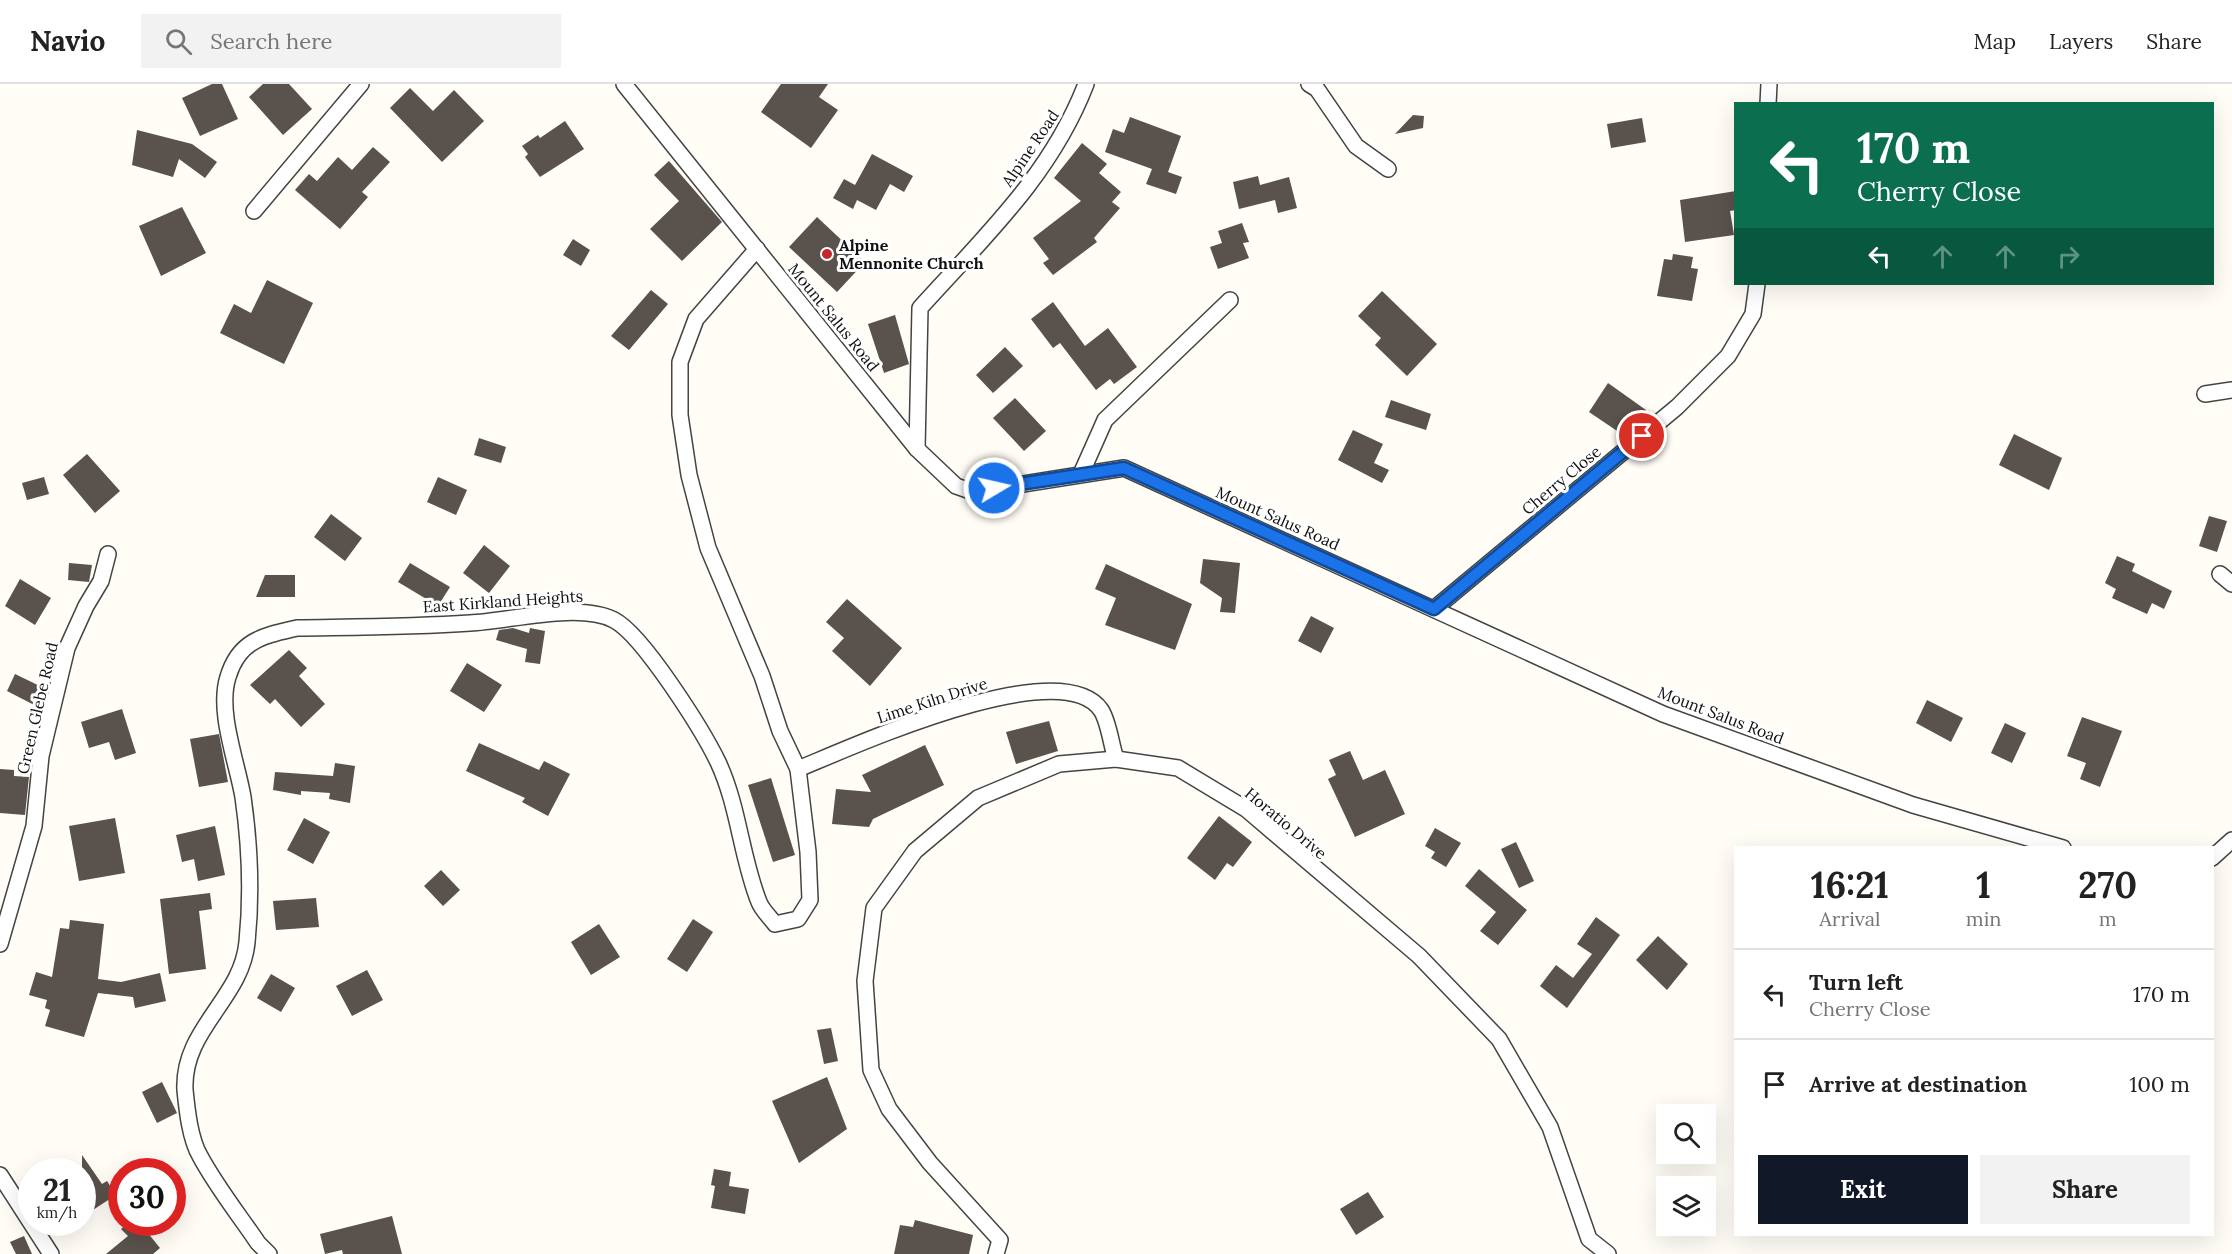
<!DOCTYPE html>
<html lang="en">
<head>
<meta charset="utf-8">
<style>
	:root { --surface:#fff; --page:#f2f2f2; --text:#222; --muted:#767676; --line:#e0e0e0; --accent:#111827 }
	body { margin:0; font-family:Lora,serif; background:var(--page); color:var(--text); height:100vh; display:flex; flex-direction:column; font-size:22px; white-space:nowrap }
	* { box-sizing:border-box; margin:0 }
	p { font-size:20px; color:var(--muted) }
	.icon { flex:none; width:33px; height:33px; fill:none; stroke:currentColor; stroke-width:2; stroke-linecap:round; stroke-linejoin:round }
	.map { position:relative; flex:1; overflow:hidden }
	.panel { position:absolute; left:1734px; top:762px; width:480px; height:390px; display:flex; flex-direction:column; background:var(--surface); border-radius:0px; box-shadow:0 6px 24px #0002 }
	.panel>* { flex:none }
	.banner { position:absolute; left:1734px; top:18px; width:480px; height:183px; border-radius:0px; box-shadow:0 6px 24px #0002; background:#0b6e4f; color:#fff; overflow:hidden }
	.fabs { position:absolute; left:1656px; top:1020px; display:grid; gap:12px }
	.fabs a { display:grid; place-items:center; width:60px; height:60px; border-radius:0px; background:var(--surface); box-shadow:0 6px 24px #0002; font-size:30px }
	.speed { position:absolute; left:18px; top:1074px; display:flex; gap:12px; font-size:30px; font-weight:700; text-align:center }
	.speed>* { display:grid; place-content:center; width:78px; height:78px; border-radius:50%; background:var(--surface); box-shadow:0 6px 24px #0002; line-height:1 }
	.speed small { font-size:15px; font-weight:400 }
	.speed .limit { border:9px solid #d22; background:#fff; color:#111 }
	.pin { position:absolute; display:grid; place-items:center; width:51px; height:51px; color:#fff; margin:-26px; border:3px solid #fff; border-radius:50%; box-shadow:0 2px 6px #0007 }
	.me { position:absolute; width:66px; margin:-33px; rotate:81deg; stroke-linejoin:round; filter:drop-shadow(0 0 4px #0008) }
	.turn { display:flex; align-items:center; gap:21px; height:126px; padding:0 24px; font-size:27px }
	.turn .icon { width:78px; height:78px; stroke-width:2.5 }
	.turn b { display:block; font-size:42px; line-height:51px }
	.lanes { display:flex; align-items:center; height:57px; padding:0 24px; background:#0003; justify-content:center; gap:30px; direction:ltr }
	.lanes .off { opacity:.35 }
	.eta { display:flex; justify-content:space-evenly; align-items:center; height:102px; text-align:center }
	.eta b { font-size:36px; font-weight:700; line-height:42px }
	.action { display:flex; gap:12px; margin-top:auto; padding:12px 24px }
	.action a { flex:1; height:69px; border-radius:0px; background:var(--accent); color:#fff; font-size:24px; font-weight:700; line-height:69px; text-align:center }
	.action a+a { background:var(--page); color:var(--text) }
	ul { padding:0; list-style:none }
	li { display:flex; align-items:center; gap:18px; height:90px; padding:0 24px; border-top:2px solid var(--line) }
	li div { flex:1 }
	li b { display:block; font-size:22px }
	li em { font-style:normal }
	header { display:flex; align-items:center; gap:36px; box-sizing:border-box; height:84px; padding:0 30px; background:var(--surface); border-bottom:2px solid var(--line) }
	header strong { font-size:28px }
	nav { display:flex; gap:33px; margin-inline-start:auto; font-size:21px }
	.search { width:420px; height:54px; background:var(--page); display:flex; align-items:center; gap:15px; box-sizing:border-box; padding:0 21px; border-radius:0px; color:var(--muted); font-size:22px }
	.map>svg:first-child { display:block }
	.building { fill:#5a524d }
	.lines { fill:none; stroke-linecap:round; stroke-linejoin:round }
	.minor-casing { stroke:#444; stroke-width:18 }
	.minor { stroke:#fff; stroke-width:15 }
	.route-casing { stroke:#114b97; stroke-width:15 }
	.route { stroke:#1a73e8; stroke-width:10 }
	.poi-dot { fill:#c4262e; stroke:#fff; stroke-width:2 }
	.labels { text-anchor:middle; stroke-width:6; stroke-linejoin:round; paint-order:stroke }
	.street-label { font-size:16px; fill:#111; stroke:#fff }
	.poi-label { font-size:16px; font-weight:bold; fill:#111; stroke:#fff; text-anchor:start }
</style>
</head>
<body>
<header>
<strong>Navio</strong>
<div class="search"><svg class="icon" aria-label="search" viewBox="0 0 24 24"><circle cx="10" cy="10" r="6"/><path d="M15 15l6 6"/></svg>Search here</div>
<nav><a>Map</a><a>Layers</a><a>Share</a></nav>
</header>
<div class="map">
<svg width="2232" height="1170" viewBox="0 0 2232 1170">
	<rect width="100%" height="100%" fill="#fffdf5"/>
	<g class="building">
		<polygon points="212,0 222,0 238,35 200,52 182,14"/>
		<polygon points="263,0 289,0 312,25 283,51 249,13"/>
		<polygon points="781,0 828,0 819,13 838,26 811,64 761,28"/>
		<polygon points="410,4 433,27 454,6 484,37 442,78 390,24"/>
		<polygon points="1413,31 1424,32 1423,44 1395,50"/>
		<polygon points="1130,33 1181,52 1168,88 1182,93 1176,110 1146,100 1152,85 1105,68 1113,45 1124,49"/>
		<polygon points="1642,34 1646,58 1611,64 1607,40"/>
		<polygon points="565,37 584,65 540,93 525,73 528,70 522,62 538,51 540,54"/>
		<polygon points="137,46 192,60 217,78 205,94 179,75 173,93 132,81"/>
		<polygon points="1082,59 1107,80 1099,89 1121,108 1112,118 1120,124 1094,154 1097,158 1053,191 1043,179 1049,175 1033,154 1081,117 1054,94"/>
		<polygon points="373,63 390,78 362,108 368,113 340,145 295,106 309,90 317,97 338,73 352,86"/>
		<polygon points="872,70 913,92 904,108 890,100 876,126 857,116 853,125 833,114 844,95 855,101"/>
		<polygon points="669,77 722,138 682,177 650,145 679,117 654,91"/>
		<polygon points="1258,92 1260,101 1289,93 1297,124 1278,129 1275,116 1239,125 1233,98"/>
		<polygon points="1736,107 1736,126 1730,127 1734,151 1685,158 1680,116"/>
		<polygon points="182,123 206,169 161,192 139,142"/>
		<polygon points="817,133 865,178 837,208 789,163"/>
		<polygon points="1242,139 1249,158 1243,159 1249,174 1218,185 1210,163 1222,159 1218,147"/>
		<polygon points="573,155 590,166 581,182 563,171"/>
		<polygon points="1673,170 1693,173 1691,184 1698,185 1692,217 1657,212 1664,175 1672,176"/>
		<polygon points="267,196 313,219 284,280 220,249 234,220 251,229"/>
		<polygon points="651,206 668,220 629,266 611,252"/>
		<polygon points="1382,207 1437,260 1407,292 1375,261 1381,254 1358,232"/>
		<polygon points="1053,218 1085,262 1108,244 1137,283 1114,300 1110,295 1096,306 1060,259 1053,264 1031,235"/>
		<polygon points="895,231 909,280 884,289 868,240"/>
		<polygon points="1005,263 1023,282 993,309 976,291"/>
		<polygon points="1608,299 1646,326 1626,353 1589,328"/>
		<polygon points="1015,314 1046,347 1024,367 993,334"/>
		<polygon points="1391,316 1431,330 1426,346 1385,333"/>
		<polygon points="1353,346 1383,360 1374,379 1389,386 1382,399 1338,376"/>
		<polygon points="2014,350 2062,374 2049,406 1999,381"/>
		<polygon points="479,354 506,363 501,379 474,371"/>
		<polygon points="87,370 120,407 95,429 63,391"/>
		<polygon points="44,393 49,410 27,416 22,399"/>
		<polygon points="438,393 467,406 456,431 427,418"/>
		<polygon points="331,430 362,454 345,477 314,453"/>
		<polygon points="2209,432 2227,437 2217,468 2199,462"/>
		<polygon points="484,461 510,482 489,509 463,489"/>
		<polygon points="2117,472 2135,480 2132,487 2172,507 2164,525 2152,519 2147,530 2112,514 2116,505 2105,499"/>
		<polygon points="1203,475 1240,479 1235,529 1220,528 1222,514 1200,499"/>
		<polygon points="69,479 92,481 89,498 68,496"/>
		<polygon points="410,479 450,503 438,522 398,498"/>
		<polygon points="1106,480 1192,520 1175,566 1105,541 1116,514 1095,505"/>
		<polygon points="265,491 295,491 295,513 256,513"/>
		<polygon points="20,495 51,514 35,541 5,522"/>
		<polygon points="847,515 902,564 870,602 832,567 844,554 826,538"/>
		<polygon points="1311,532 1334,544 1321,569 1298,557"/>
		<polygon points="513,544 529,549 530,544 545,547 540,580 525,578 527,565 496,556 499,546"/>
		<polygon points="289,566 307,584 299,592 325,620 301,643 275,615 270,620 250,601"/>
		<polygon points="467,579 502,601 484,628 450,607"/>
		<polygon points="15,590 44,604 40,624 7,607"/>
		<polygon points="1927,616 1963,634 1951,658 1916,639"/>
		<polygon points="122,625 136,669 115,676 109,658 89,664 81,638"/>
		<polygon points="2082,633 2122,647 2100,703 2080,695 2086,679 2067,672"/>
		<polygon points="1049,637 1058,667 1016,680 1006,648"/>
		<polygon points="2005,639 2026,649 2012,679 1991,669"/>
		<polygon points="219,650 228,698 199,703 190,655"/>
		<polygon points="479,659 539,686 544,677 570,690 548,732 522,718 525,714 466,687"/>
		<polygon points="925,661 944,701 873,735 869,743 832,740 836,705 871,708 862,691"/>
		<polygon points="1350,667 1363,696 1385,686 1405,730 1355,753 1328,695 1336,691 1329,676"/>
		<polygon points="335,679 355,682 350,719 329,715 330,709 301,707 301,711 273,706 275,688 333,692"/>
		<polygon points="0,685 14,686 14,692 29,693 25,731 0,729"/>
		<polygon points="771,694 795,771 773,778 748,701"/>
		<polygon points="1219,732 1252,758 1233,783 1227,779 1215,796 1187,774"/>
		<polygon points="115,734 125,789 79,797 69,742"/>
		<polygon points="304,734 330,748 313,780 287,766"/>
		<polygon points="215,742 225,791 198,797 194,775 182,778 176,751"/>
		<polygon points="1435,744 1461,759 1446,783 1431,774 1435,768 1425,762"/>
		<polygon points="1516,758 1534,797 1519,804 1501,765"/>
		<polygon points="1479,785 1527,826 1498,861 1480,847 1496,828 1465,802"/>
		<polygon points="441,786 460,806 443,822 424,802"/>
		<polygon points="210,809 212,825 199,827 206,885 169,890 160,815"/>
		<polygon points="316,814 319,843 276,846 273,817"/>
		<polygon points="1596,833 1620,851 1567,924 1540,902 1556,881 1573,894 1592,870 1577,860"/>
		<polygon points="693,835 713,848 687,888 667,875"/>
		<polygon points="70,836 104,840 98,895 121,898 160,889 166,917 135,924 133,913 98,909 84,953 45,942 50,926 45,924 47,916 29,911 36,888 52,893 60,844 69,845"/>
		<polygon points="599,840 620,873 591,891 571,858"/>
		<polygon points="1658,852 1688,880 1667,906 1636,876"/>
		<polygon points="367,886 383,916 352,932 336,902"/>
		<polygon points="271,890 295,904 281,928 257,914"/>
		<polygon points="831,944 838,977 824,980 817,946"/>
		<polygon points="827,993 847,1045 799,1079 772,1017"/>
		<polygon points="162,998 177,1029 157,1039 142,1008"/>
		<polygon points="82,1071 102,1100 107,1097 116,1111 82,1133"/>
		<polygon points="714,1085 731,1088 729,1102 749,1105 745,1130 711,1124 715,1102 711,1101"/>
		<polygon points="1368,1108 1384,1133 1356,1151 1340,1125"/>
		<polygon points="392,1132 402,1170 343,1170 342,1166 325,1170 320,1150"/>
		<polygon points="915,1136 973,1151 969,1170 894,1170 900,1141 913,1143"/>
		<polygon points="129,1138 139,1138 160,1164 153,1170 106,1170 128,1152 121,1145"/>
		<polygon points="24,1152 32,1170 16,1170 10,1158"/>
	</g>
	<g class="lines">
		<defs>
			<g id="minor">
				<polyline points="624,0 917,365 956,402 973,408 1124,384 1663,630 1913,721 2063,764"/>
				<polyline points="1309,0 1317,5 1356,62 1388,85"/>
				<polyline points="1768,20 1769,0"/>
				<polyline points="254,127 361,0"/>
				<polyline points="2205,310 2232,306"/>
				<path d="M917,365L920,224C984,153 1051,91 1086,0"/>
				<polyline points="1081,390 1105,336 1230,216"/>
				<polyline points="2220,490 2232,500"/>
				<polyline points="1434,525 1677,323 1728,272 1753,230 1757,200"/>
				<path d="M798,685C850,664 1060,567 1101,626C1109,638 1111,661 1116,675"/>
				<polyline points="2212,774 2232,756"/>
				<polyline points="0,860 34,742 41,672 67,564 86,522 101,497 108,470"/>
				<polyline points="0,1091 51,1170"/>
				<path d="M269,1170L258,1159C239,1131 216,1102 200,1072C190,1055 187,1026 185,1006C182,945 242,915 247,858C252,809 250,762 243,713C237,678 217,627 228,593C239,556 263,552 297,544C354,543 412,543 470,539C510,537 579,518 614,536C643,551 703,647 718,678C739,723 741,773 759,818C762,826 770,833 775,840L798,835L810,816L808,768L798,685L780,647L762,592L708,464L689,391L680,331V278L696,235L757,165"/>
				<polyline points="996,1170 1000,1156 930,1079 889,1025 871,986 865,897 874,824 915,767 978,714 1059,680 1116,675 1178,684 1246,725 1419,872 1499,955 1550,1043 1589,1155 1608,1170"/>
			</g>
		</defs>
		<use href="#minor" class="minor-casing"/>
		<use href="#minor" class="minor"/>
	</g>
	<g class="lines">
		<defs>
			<polyline id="route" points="994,404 1124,384 1434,525 1642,352"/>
		</defs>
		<use href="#route" class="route-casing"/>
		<use href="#route" class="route"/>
	</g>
	<circle class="poi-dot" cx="827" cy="170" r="6"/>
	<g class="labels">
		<g class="street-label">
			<text transform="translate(1030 64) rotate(-56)" y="6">Alpine Road</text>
			<text transform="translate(834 233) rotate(51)" y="6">Mount Salus Road</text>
			<text transform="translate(1561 396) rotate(-40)" y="6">Cherry Close</text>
			<text transform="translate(1278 434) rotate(24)" y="6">Mount Salus Road</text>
			<text transform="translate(503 517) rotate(-4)" y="6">East Kirkland Heights</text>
			<text transform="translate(932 616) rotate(-18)" y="6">Lime Kiln Drive</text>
			<text transform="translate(37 624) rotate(-77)" y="6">Green Glebe Road</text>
			<text transform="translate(1721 631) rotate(21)" y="6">Mount Salus Road</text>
			<text transform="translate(1286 739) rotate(40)" y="6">Horatio Drive</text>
		</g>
		<g class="poi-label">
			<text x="839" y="167">Alpine<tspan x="839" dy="18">Mennonite Church</tspan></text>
		</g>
	</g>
</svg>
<div class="fabs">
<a><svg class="icon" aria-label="search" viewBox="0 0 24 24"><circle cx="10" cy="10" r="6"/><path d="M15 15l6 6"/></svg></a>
<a><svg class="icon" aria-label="layers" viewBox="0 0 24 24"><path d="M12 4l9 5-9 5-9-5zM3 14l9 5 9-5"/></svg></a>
</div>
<div class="speed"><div>21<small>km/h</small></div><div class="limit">30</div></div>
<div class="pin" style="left:1642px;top:352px;background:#d93025"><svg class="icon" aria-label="arrive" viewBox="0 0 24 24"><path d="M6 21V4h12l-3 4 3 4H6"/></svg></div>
<svg class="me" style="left:994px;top:404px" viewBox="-20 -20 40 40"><circle r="17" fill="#1a73e8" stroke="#fff" stroke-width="3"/><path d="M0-11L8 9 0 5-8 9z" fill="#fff"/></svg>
<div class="banner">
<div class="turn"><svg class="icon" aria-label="left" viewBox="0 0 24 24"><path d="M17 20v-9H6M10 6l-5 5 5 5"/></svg><div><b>170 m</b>Cherry Close</div></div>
<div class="lanes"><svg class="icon" aria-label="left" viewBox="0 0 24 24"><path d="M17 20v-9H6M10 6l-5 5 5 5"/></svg><svg class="icon off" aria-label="ahead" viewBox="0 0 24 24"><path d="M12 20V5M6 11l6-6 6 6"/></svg><svg class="icon off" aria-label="ahead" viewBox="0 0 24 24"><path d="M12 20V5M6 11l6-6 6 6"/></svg><svg class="icon off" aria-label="right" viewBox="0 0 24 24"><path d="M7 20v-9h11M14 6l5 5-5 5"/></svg></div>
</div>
<section class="panel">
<div class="eta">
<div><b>16:21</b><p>Arrival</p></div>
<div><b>1</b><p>min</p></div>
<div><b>270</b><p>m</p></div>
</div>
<ul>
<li><svg class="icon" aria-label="left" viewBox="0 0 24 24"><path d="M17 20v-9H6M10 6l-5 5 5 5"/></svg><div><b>Turn left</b><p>Cherry Close</p></div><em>170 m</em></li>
<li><svg class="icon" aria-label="arrive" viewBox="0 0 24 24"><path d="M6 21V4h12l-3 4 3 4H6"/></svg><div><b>Arrive at destination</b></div><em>100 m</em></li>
</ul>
<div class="action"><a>Exit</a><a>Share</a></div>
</section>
</div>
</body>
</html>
